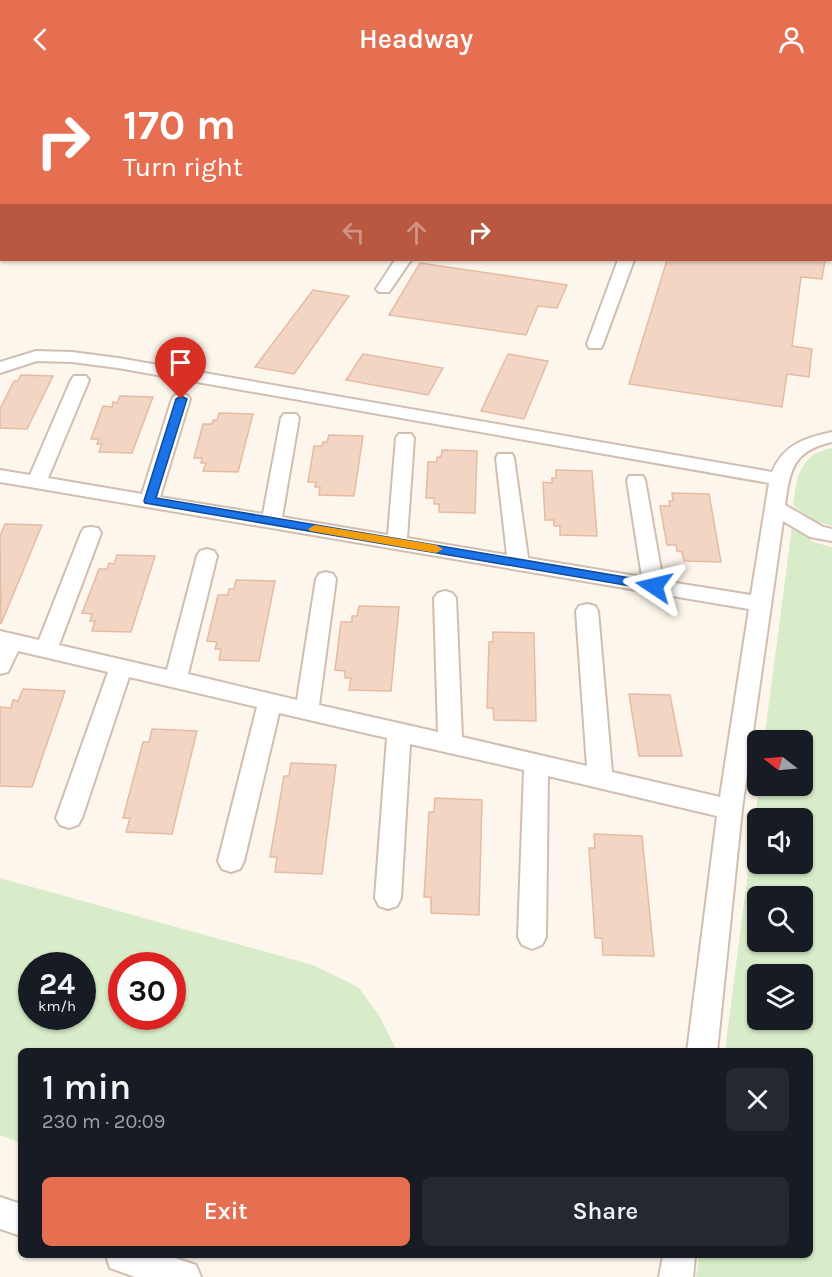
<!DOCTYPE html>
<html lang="en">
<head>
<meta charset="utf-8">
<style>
	:root { --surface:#171b24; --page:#242831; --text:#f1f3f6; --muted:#9ea1a6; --accent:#e76f51 }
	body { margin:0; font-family:Karla,sans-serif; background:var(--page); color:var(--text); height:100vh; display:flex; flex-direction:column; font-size:22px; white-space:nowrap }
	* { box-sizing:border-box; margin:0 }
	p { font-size:20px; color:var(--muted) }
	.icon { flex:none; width:33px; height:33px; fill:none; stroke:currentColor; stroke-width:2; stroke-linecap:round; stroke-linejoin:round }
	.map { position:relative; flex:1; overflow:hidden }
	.side { position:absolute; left:18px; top:970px; width:795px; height:210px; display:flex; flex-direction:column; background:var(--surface); border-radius:9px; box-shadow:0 2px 4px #0004 }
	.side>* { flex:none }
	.banner { position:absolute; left:0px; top:0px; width:832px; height:183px; box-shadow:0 2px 4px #0004; background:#e76f51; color:#fff; overflow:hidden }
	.needle { width:39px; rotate:286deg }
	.controls { position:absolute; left:747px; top:652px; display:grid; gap:12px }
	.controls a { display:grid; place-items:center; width:66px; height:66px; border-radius:9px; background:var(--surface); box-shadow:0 2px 4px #0004; font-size:30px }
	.speed { position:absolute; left:18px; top:874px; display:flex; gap:12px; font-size:30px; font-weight:700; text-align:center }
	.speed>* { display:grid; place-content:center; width:78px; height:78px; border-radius:50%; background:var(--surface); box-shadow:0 2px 4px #0004; line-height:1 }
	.speed small { font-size:15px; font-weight:400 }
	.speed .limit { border:9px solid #d22; background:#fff; color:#111 }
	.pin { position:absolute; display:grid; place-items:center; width:51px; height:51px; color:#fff; margin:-62px -26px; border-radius:50% 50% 50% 0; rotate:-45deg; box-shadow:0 0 6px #0007 }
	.pin .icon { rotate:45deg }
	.me { position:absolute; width:66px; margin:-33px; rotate:280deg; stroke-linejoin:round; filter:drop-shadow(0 0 4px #0008) }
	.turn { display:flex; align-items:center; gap:21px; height:126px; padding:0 24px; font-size:27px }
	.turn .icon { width:78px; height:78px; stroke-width:2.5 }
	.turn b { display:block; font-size:42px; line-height:51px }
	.lanes { display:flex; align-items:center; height:57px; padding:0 24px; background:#0003; justify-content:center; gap:30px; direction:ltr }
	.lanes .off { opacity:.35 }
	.round { display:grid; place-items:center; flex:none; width:63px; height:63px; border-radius:9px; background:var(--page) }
	.overview { display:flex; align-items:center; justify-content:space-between; height:102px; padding:0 24px }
	h1 { font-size:36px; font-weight:600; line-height:45px }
	.primary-button { display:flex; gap:12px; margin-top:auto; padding:12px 24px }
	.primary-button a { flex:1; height:69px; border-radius:9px; background:var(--accent); color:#fff; font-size:24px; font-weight:600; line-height:69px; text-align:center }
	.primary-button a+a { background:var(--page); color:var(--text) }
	header { display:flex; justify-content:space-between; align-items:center; height:78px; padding:0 24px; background:var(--accent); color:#fff; font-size:27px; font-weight:600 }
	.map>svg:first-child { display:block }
	.green { fill:#d8ecc9; fill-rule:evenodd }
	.building { fill:#f3d5c3; stroke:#e6bba3; stroke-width:1.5 }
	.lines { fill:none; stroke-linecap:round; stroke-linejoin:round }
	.minor-casing { stroke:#d1beb0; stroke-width:4 }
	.minor { fill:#fff; fill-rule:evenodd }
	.route { fill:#1a73e8; stroke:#114b97; stroke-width:1.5 }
	.slow { fill:#f59e0b }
</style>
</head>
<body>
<header><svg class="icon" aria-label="back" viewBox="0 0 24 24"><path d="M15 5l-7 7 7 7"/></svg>Headway<svg class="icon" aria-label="person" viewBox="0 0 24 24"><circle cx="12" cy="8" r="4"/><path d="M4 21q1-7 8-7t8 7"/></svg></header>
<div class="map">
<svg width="832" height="1199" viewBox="0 0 832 1199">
	<rect width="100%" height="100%" fill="#fdf6ec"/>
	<g class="green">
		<path d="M832,370V448L812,442L793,427C797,398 800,376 832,370Z"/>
		<path d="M792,449L813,464L832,469V1199H696L699,1178H810V974L725,973L759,708H802V663H764ZM758,741H802V786H758ZM758,819H802V864H758ZM758,897H802V942H758Z"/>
		<path d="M0,800L313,887L358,909L379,937L397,973L21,974V1065L0,1057ZM32,888H82V939H32ZM122,888H172V939H122Z"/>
	</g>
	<g class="building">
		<polygon points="667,182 825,182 822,201 801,199 792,268 812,271 809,299 787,296 782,329 629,306"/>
		<polygon points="420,185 548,204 567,207 557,230 538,228 526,257 389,237"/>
		<polygon points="313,212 349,218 294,296 255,289"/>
		<polygon points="363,276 443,290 428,317 346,302"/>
		<polygon points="508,276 548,283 524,341 481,333"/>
		<polygon points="21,297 53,298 27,351 0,350 0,331 14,303 18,303"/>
		<polygon points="120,318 153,319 132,375 99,374 102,366 97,366 99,361 91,361 103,328 112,329 113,324 117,325"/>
		<polygon points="219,335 253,336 238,394 203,393 206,385 201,385 202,380 194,380 203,346 212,346 213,342 217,342"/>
		<polygon points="329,357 363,358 354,418 319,417 320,409 315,409 316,404 308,404 314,368 322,368 323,364 327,364"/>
		<polygon points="442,372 477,373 475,435 439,434 439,426 434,426 434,420 426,420 428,384 437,384 437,379 441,379"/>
		<polygon points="556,392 592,393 597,458 560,457 560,448 554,448 554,442 545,442 543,404 552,405 552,400 556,400"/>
		<polygon points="672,415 709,416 721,484 684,483 682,474 677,473 676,467 667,467 660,428 670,428 669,423 673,423"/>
		<polygon points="5,446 42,447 1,546 0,458"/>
		<polygon points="117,477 155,478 131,554 92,553 95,543 90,543 92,536 82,535 99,491 107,491 109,485 114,486"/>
		<polygon points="236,502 275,503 259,583 219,582 221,571 215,571 217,564 207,563 218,517 228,517 229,511 234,511"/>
		<polygon points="359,528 399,529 391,613 349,612 351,600 345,600 345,593 335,592 341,544 352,544 352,538 357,538"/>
		<polygon points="493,554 534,555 536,643 494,642 493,630 487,630 489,564 493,564"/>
		<polygon points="23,611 65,613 32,709 0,708 0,629 11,630 13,622 18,623"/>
		<polygon points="629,616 670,617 682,678 639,678"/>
		<polygon points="152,651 197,653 172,756 126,754 130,740 123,740 143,664 149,664"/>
		<polygon points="291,685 336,687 322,796 275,794 277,779 270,779 284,698 289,698"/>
		<polygon points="435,720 482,722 479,837 431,835 431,819 424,819 429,734 434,734"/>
		<polygon points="594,756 642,758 654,878 603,877 602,860 595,860 589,770 595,770"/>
	</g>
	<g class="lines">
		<defs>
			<g id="minor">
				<polygon points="143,0 156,0 142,2"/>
				<polygon points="749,0 773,0 774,2 750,2"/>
				<rect x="831" y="4" width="1" height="8"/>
				<rect x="831" y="95" width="1" height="8"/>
				<polygon points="395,182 411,182 389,214 379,214 376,211"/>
				<polygon points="618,182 634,182 603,266 601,270 589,270 587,266"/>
				<path d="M36,273L72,274L118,280L772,394C784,366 805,360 832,354V364C793,373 790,391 785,427L823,449L832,451V463L810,459L783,443L742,731L717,974H687L717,738L548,698L546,859L542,867L532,871L522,867L518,859L524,692L410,666L401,820L397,828L388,831L379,828L375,820L387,660L279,635L244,783L240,791L231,794L222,791L218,783L257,629L129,599L82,740L78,747L69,750L60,747L56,740L108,594L18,573L8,594L0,596V553L39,562L81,455L84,450L91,449L98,450L101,455L59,567L167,592L197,478L200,473L207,471L214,473L217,478L188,596L297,622L316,501L319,496L326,494L333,496L336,501L319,627L438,654L434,520L438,515L445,513L452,515L456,520L462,659L587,688L576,533L579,528L587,526L595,528L598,533L612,694L720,719L749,531L0,404V392L30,397L71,302L74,298H86L89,302L48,400L142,416L172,321L175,317H187L190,321L160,419L263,436L281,340L284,336H296L299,340L282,439L388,457L396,360L399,356H411L414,360L407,460L507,477L496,380L498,376H512L514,380L528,480L642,499L627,402L629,398H643L645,402L663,503L751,517L769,405L118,290L72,284L37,283L0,295V284Z"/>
				<polygon points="0,1119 21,1126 21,1158 0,1151"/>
				<polygon points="106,1178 169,1178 196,1187 201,1199 135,1199 110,1190"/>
				<polygon points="663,1178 695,1178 693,1199 659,1199"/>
			</g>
		</defs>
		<use href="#minor" class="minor-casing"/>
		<use href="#minor" class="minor"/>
	</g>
	<polygon class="route" points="181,318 187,321 156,420 654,504 661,508 654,512 145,425 144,423 176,321"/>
	<polygon class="slow" points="315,447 436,467 443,471 436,475 310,453 308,451"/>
</svg>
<div class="controls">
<a><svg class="needle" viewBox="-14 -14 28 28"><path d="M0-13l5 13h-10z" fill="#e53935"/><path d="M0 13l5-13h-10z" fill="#9ea1a6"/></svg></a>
<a><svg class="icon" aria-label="sound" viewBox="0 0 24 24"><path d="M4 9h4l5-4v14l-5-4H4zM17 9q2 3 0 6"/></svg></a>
<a><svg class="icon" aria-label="search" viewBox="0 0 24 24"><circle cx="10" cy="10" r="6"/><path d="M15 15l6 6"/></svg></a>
<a><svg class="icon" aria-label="layers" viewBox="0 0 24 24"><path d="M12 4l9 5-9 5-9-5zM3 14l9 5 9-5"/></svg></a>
</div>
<div class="speed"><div>24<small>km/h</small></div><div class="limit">30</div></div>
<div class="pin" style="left:181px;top:321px;background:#d93025"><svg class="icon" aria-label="arrive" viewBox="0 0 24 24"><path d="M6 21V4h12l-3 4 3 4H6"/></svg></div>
<svg class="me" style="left:654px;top:508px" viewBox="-20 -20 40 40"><path d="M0-17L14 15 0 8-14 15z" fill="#1a73e8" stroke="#fff" stroke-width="4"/></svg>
<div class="banner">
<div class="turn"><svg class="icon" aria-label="right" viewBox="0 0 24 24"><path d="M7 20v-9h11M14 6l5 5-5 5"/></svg><div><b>170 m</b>Turn right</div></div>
<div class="lanes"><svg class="icon off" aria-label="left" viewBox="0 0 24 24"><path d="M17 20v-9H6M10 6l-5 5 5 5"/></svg><svg class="icon off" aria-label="ahead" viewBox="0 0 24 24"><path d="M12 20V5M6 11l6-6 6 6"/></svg><svg class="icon" aria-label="right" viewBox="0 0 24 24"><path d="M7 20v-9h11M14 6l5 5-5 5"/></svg></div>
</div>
<section class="side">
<div class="overview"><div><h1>1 min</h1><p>230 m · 20:09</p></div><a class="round"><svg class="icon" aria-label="close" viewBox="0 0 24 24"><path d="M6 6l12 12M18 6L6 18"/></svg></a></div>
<div class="primary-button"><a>Exit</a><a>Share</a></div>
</section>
</div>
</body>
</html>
